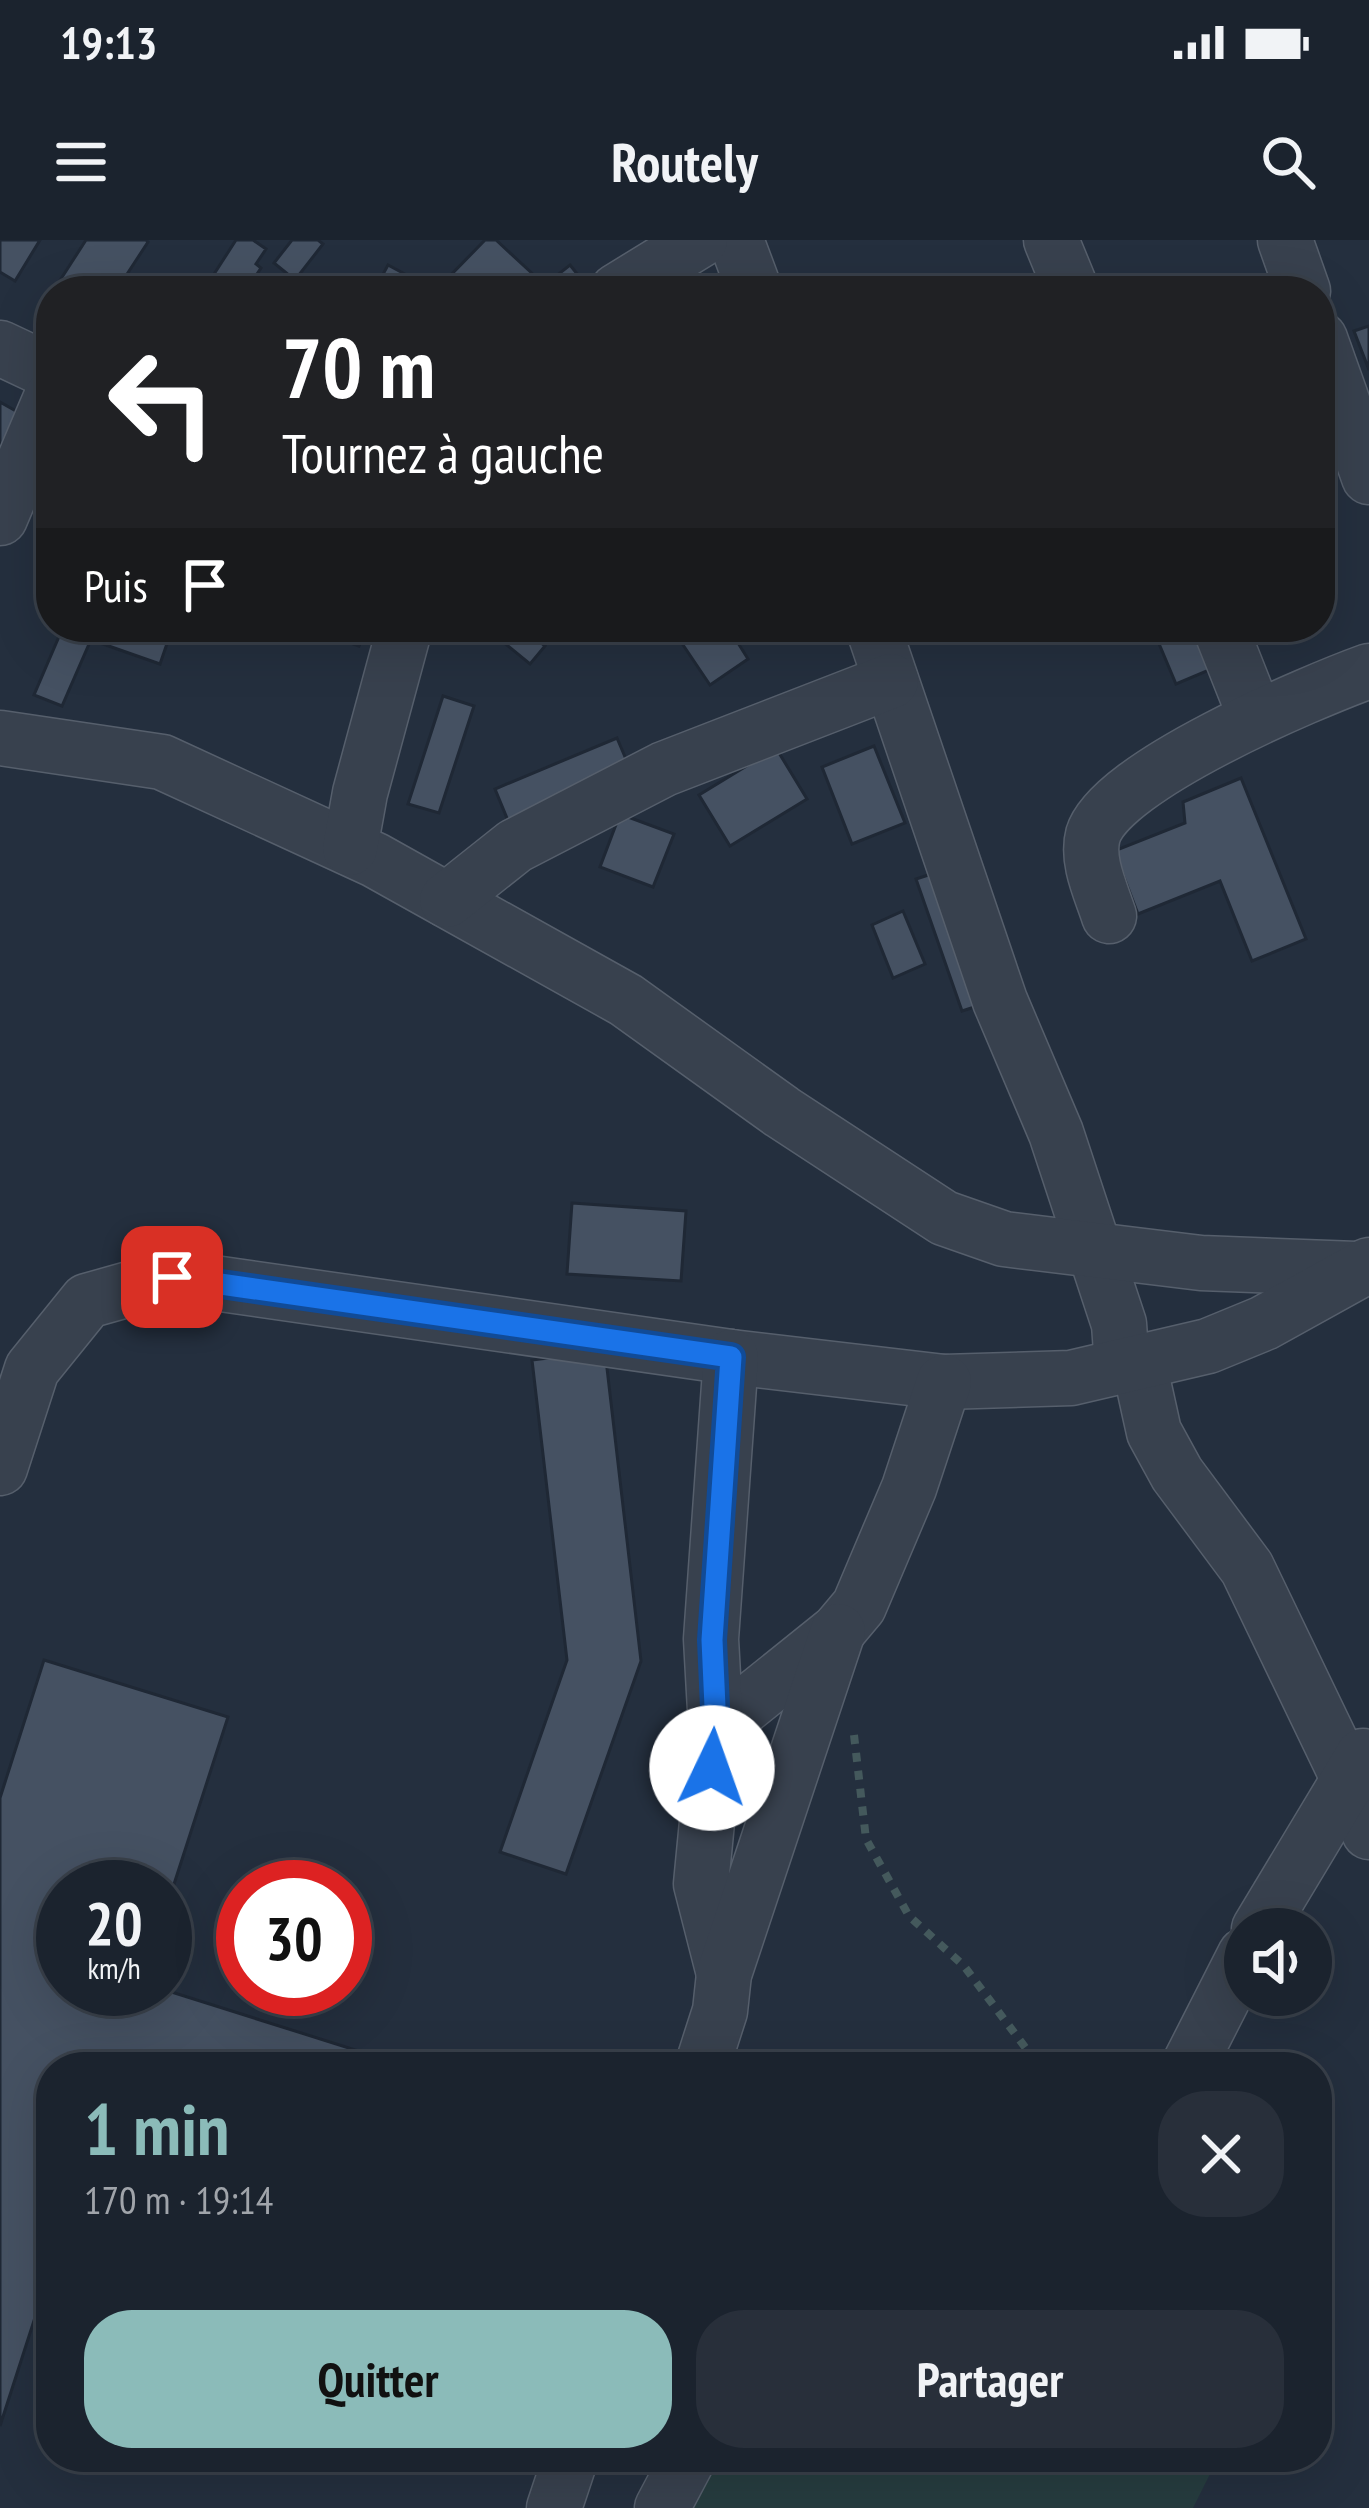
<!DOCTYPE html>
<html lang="fr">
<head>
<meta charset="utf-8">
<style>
	:root { --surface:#1b232e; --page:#282f3a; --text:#f1f3f6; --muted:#a0a4aa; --line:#39404a; --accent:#8bbbb9 }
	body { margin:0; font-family:"PT Sans Narrow",sans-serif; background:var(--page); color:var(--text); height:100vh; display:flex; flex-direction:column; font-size:45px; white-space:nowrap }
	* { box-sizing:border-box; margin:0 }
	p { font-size:39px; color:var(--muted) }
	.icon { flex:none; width:66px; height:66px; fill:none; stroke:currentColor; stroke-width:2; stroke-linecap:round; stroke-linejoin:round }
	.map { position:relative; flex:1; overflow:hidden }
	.sheet { position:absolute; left:36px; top:1812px; width:1296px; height:420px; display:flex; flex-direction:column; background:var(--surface); border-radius:48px; box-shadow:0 12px 48px #0002,0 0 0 3px var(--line) }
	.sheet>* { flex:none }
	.hud { position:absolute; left:36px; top:36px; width:1299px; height:366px; border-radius:48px; box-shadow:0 12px 48px #0002,0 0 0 3px var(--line); background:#202124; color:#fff; overflow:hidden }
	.fabs { position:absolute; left:1224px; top:1668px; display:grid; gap:24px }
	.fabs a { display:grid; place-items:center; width:108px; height:108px; border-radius:50%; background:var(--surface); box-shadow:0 12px 48px #0002,0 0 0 3px var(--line); font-size:60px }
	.speed { position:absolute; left:36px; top:1620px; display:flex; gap:24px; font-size:60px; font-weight:700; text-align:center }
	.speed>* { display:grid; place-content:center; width:156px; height:156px; border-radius:50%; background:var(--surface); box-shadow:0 12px 48px #0002,0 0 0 3px var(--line); line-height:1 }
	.speed small { font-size:30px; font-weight:400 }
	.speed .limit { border:18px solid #d22; background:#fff; color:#111 }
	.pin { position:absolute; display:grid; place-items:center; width:102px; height:102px; color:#fff; margin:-51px; border-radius:24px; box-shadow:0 6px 18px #0006 }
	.me { position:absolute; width:132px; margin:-66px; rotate:3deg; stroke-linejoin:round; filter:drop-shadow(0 0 9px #0008) }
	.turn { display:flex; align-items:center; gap:42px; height:252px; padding:0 48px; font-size:54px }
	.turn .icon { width:156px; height:156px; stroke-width:2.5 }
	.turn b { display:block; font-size:84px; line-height:102px }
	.then { display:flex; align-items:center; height:114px; padding:0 48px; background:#0003; gap:24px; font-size:45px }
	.round { display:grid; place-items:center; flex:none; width:126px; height:126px; border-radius:48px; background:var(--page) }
	.headline { display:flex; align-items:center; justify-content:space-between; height:204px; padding:0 48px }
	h1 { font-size:72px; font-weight:700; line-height:90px; color:var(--accent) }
	.primary-button { display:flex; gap:24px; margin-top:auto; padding:24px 48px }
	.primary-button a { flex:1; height:138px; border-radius:48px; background:var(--accent); color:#111; font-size:48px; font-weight:700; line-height:138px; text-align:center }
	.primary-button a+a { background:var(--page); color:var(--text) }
	.status { display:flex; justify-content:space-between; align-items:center; height:84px; padding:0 60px; background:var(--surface); direction:ltr }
	.status svg { height:33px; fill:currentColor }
	header { display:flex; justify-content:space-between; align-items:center; height:156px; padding:0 48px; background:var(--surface); font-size:54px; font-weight:700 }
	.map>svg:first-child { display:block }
	.green { fill:#263c3f }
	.building { fill:#455162; stroke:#1f2835; stroke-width:3 }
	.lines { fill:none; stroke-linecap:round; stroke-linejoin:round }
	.minor-casing { stroke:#565f6c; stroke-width:57 }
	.path { stroke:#44595c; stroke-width:8; stroke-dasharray:9 9; stroke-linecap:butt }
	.minor { stroke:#38414e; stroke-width:54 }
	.route-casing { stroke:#114b97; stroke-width:30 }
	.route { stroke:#1a73e8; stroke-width:21 }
</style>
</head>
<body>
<div class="status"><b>19:13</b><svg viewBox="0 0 49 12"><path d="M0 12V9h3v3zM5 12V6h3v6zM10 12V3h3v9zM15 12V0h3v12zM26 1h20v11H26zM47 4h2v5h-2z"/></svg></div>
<header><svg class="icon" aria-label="menu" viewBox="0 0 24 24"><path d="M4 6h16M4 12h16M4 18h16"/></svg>Routely<svg class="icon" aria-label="search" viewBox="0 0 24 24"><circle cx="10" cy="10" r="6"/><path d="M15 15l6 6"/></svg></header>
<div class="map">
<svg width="1369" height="2268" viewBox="0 0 1369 2268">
	<rect width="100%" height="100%" fill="#242f3e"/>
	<polygon class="green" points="703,2217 1177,2217 1210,2234 1193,2268 676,2268"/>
	<g class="building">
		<polygon points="0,0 40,0 15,41 0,32"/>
		<polygon points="86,0 146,0 148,2 116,51 66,51 57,45"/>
		<polygon points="236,0 253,0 266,9 256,24 261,28 247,49 242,45 239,51 217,51 207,45"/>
		<polygon points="292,0 318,0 323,4 295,40 274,23"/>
		<polygon points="485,0 496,0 536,37 523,51 457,51 446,40"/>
		<polygon points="388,25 425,45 422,51 374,51"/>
		<polygon points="570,25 586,45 578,51 537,51"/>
		<polygon points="48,71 51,72 51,106 34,98"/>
		<polygon points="1369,86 1369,130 1354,91"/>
		<polygon points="0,162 23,175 0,213"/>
		<polygon points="109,387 172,389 160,424 103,404"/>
		<polygon points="307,387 367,387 359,406"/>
		<polygon points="485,387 531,387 528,392 545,406 530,424"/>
		<polygon points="671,387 728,387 748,419 710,445"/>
		<polygon points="1152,387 1196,387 1214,428 1176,444"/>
		<polygon points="61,392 89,404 62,466 34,455"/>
		<polygon points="443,456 474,466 439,573 408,564"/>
		<polygon points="617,498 631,531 509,583 495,549"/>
		<polygon points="874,506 905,583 852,604 822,527"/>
		<polygon points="776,508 807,559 730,606 699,555"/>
		<polygon points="1241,538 1306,699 1252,721 1220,641 1138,674 1114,611 1185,583 1183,562"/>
		<polygon points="620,574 674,594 653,647 600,627"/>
		<polygon points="947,629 993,761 962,771 916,639"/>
		<polygon points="903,671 925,724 893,738 872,685"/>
		<polygon points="572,963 686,971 681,1041 567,1034"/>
		<polygon points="605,1111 641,1421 566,1634 500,1612 567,1420 532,1120"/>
		<polygon points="44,1420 228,1477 165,1672 165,1647 63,1647 63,1749 162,1749 409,1827 51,1827 51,2028 0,2186 0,1558"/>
	</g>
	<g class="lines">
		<defs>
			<g id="minor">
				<polyline points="736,0 755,51"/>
				<polyline points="1051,0 1072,51"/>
				<polyline points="1285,0 1303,51"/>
				<polyline points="617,51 700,0"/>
				<polyline points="1320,99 1369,237"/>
				<polyline points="0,108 51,132"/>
				<polyline points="0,278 51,158"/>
				<polyline points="873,387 1000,761 1056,893 1119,1084 1122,1126"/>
				<polyline points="1220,387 1256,478"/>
				<polyline points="0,498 162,522 375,620 626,760 782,872 944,978 1004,999 1201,1023 1356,1029"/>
				<polyline points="350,608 360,553 405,387"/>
				<polyline points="447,660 515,606 664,529 891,441"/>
				<path d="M1109,676C1101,651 1086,621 1093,595C1111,536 1311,452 1369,431"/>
				<polyline points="1139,1124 1154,1192 1177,1234 1247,1328 1349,1540 1369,1592"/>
				<polyline points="0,1228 32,1129 87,1061 172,1037 731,1117 944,1142 1071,1138 1208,1106 1264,1083 1369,1025"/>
				<polyline points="716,1489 838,1391 859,1366 909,1248 944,1142"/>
				<polyline points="1259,1689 1363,1516"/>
				<polyline points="724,1734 701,1644 716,1489 711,1399 731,1117"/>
				<polyline points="702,1827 720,1771 724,1734 838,1391"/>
				<polyline points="1188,1827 1245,1715"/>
				<polyline points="554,2268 571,2217"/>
				<polyline points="662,2268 689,2217"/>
			</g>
		</defs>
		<use href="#minor" class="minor-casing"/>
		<polyline class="path" points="854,1495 866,1599 909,1676 964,1726 1040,1827"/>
		<use href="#minor" class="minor"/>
	</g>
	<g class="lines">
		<defs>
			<polyline id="route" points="172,1037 731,1117 712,1400 716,1489 712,1528"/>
		</defs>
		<use href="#route" class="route-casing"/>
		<use href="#route" class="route"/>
	</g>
</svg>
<div class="fabs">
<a><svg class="icon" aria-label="sound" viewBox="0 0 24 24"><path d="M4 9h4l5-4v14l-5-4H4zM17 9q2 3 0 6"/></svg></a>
</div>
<div class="speed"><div>20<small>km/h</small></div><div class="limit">30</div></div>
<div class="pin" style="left:172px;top:1037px;background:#d93025"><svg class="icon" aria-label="arrive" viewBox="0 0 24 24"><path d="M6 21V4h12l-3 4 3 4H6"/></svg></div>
<svg class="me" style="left:712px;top:1528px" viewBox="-20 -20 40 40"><circle r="19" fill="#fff"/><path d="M0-13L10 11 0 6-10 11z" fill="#1a73e8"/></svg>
<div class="hud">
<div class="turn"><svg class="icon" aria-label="left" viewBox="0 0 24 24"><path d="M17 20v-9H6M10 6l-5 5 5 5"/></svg><div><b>70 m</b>Tournez à gauche</div></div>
<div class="then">Puis<svg class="icon" aria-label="arrive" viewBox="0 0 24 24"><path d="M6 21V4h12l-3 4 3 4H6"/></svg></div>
</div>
<section class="sheet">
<div class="headline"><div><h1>1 min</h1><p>170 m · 19:14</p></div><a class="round"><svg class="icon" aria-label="close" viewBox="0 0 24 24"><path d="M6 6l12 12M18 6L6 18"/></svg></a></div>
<div class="primary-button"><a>Quitter</a><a>Partager</a></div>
</section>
</div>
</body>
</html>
